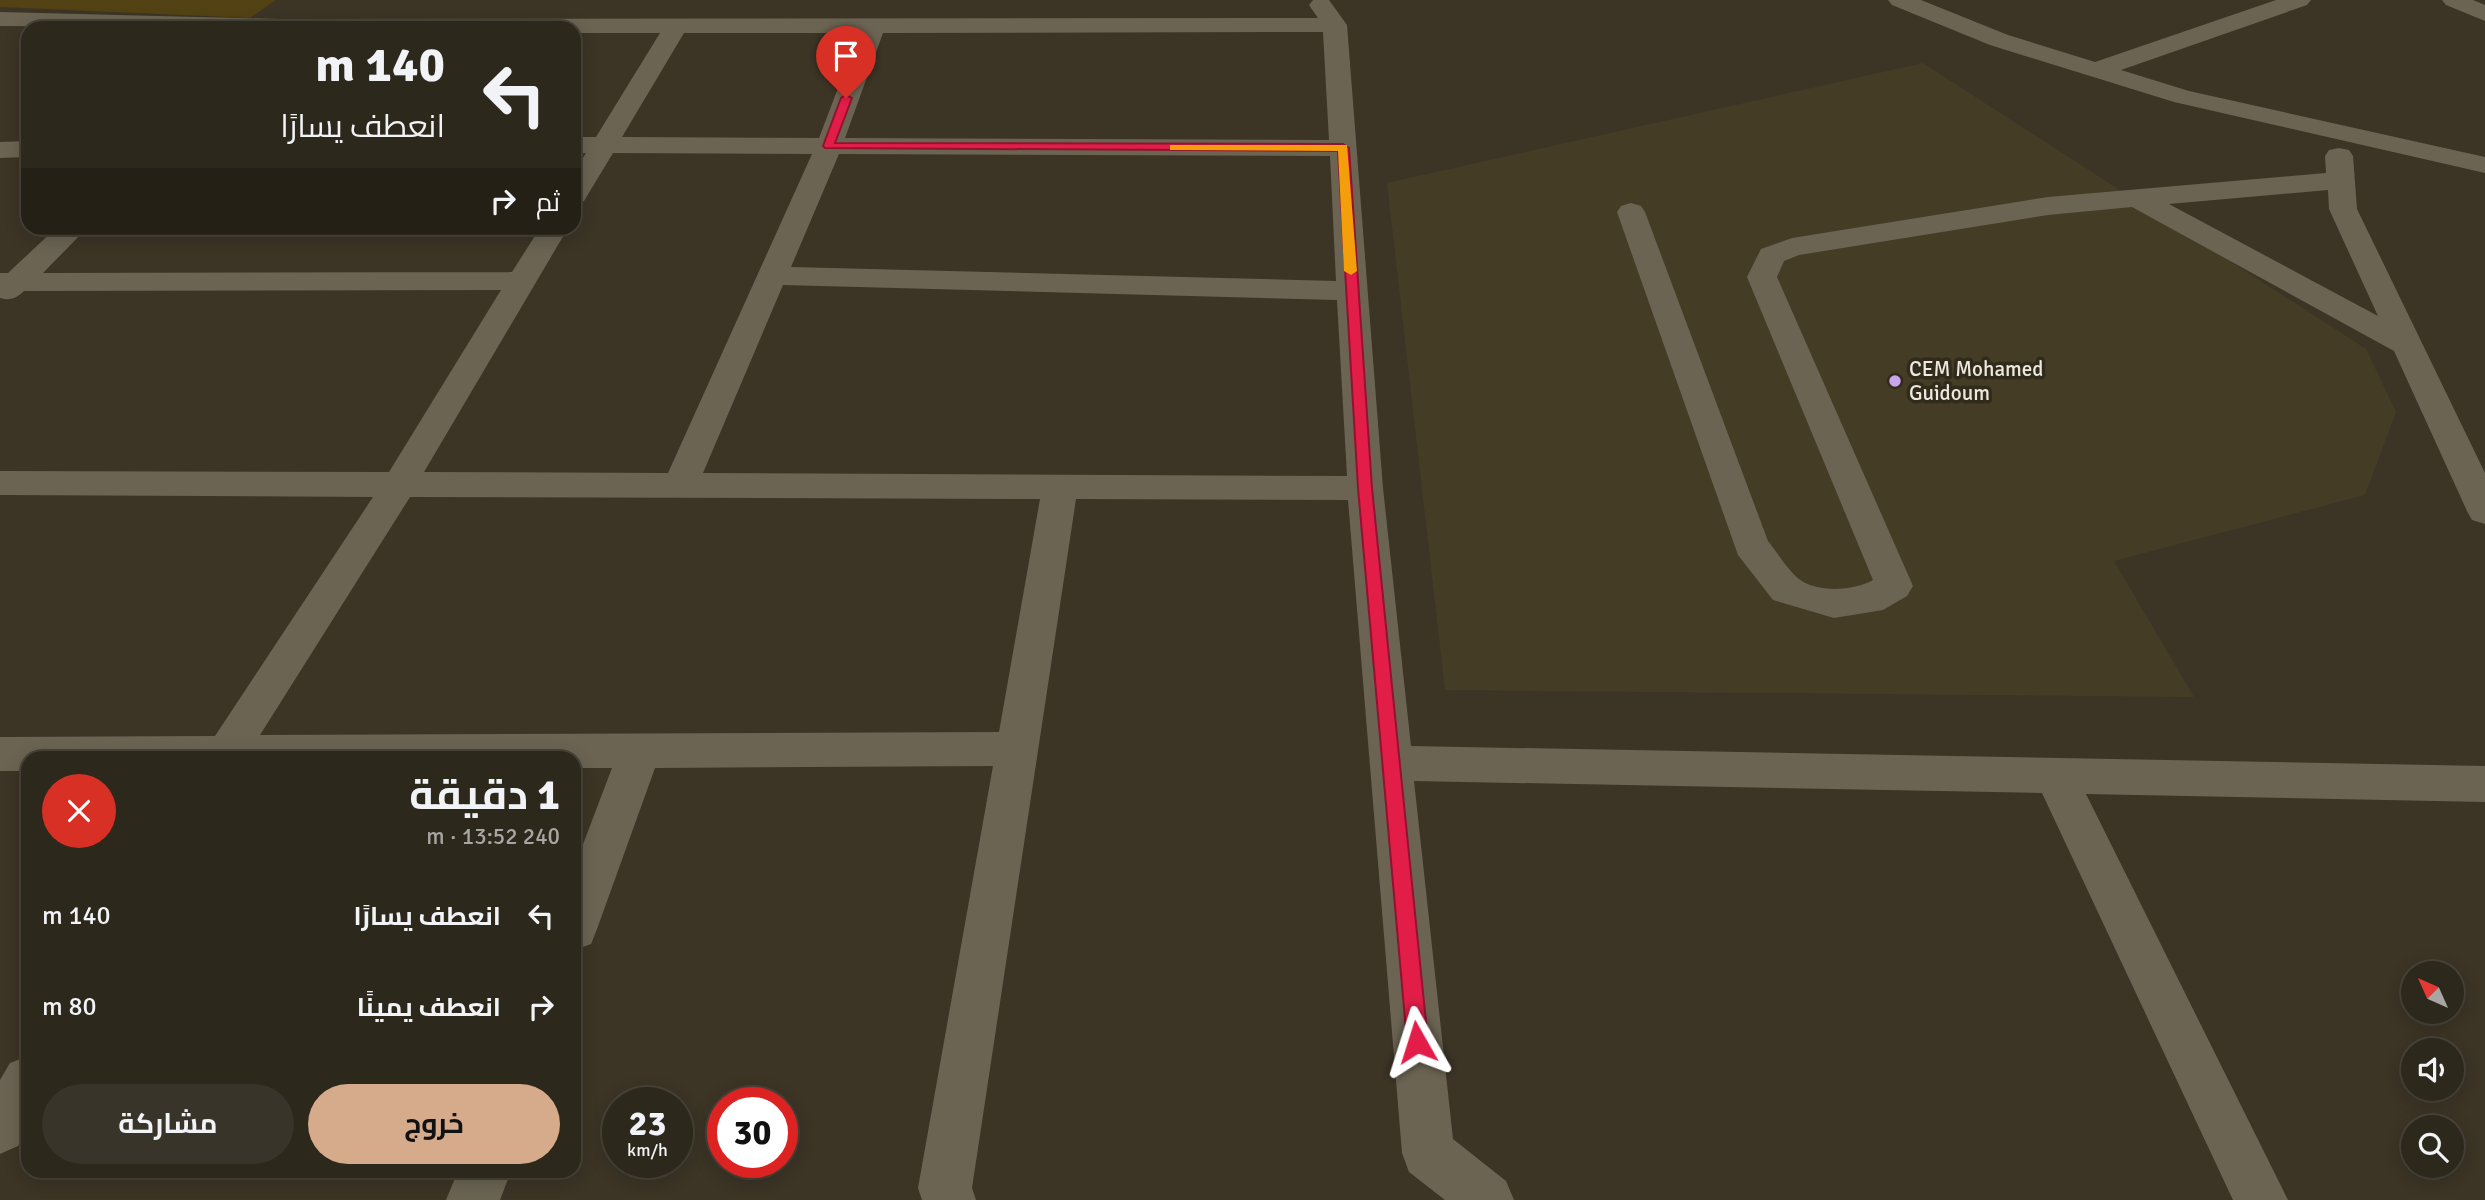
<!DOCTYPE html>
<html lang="ar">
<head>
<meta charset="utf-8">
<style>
	:root { --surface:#2d281c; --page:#393429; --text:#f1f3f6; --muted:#a7a6a3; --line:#48443b; --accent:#d6ab8b }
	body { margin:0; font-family:Signika,Cairo,sans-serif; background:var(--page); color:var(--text); direction:rtl; height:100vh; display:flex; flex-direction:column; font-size:26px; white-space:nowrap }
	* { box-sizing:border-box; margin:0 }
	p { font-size:23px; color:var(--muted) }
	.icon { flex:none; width:38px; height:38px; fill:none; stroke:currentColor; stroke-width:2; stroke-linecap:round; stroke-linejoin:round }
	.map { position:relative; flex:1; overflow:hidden; direction:ltr }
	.panel { position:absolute; left:21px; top:751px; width:560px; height:427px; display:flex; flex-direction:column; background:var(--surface); border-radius:21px; box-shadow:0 4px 18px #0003,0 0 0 2px var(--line); direction:rtl }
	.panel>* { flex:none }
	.top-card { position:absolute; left:21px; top:21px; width:560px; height:214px; border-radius:21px; box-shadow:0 4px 18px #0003,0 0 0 2px var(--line); direction:rtl; background:#2d281c; color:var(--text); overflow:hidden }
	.needle { width:46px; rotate:315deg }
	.buttons { position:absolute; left:2401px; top:961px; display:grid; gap:14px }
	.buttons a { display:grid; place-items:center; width:63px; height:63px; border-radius:50%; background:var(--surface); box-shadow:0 4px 18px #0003,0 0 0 2px var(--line); font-size:35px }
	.speed { position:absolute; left:602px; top:1087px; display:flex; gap:14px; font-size:35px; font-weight:700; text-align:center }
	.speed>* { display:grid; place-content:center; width:91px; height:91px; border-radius:50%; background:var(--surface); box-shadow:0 4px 18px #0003,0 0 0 2px var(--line); line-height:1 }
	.speed small { font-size:18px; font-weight:400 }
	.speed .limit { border:10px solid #d22; background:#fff; color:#111 }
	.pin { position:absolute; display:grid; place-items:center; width:60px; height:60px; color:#fff; margin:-72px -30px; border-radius:50% 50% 50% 0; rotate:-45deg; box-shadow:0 0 7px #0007 }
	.pin .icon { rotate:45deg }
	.me { position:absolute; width:77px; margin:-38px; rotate:354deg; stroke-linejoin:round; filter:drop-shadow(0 0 5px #0008) }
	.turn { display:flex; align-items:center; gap:24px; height:147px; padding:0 21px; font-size:32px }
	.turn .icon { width:91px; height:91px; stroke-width:2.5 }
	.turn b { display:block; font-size:49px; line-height:60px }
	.then { display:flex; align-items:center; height:66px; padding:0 21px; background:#0003; gap:14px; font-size:26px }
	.round { display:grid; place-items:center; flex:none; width:74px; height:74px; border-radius:37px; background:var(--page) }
	.headline { display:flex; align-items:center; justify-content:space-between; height:119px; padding:0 21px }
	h1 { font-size:42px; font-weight:700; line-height:52px }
	.primary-button { display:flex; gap:14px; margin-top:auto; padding:14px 21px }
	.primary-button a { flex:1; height:80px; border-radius:42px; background:var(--accent); color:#111; font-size:28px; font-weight:700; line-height:80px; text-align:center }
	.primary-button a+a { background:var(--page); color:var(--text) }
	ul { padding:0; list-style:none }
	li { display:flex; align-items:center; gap:21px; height:91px; padding:0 21px }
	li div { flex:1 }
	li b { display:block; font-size:26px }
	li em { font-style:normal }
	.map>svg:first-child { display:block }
	.built { fill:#453c26 }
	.green { fill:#534214 }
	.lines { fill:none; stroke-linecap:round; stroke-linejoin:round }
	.minor { fill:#6b6453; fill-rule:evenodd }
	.route { fill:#e11d48; stroke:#92132f; stroke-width:2 }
	.slow { fill:#f59e0b }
	.poi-dot { fill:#c9a5ee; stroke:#312b1c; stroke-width:2.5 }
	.labels { text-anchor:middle; stroke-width:7; stroke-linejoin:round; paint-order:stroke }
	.poi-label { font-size:21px; fill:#ede9df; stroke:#312b1c; text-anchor:start }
</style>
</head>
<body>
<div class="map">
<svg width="2485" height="1200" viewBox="0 0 2485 1200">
	<rect width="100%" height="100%" fill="#3c3526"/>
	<polygon class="built" points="1923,63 2366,349 2396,412 2365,495 2114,561 2194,697 1445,690 1387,183"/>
	<polygon class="green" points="0,0 276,0 250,18 0,7"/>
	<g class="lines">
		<g class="minor">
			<path d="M1313,0H1329L1347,25L1383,488L1411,746L2485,766V802L2086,794L2288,1200H2233L2042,793L1414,781L1453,1139L1506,1181L1514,1200H1445L1409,1172L1402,1153L1348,500L1076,499L972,1188L976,1200H922L918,1188L993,766L655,768L597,929L591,944L574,950V868L612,768H574V758H28V771H0V737L215,736L373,497L0,495V471L389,472L501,290L24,291C17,298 10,301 0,298V273H8L56,228H87L43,273L512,272L540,228H568L424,472L668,473L812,154L613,153L584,201L574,203V172L586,153H574V137H596L660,33H574V28L0,26V12L281,19L1318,18L1309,5ZM1323,32L1329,140L845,138L883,33ZM684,33H859L819,138L622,137ZM839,154L1330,156L1336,281L791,267ZM783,285L1337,300L1347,476L703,473ZM410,497L1040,499L999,732L260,735Z"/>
			<polygon points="1888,0 1921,0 2008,35 2095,62 2276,0 2311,0 2307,5 2121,70 2189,91 2485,157 2485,173 2174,102 1990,45 1892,5"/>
			<polygon points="2442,0 2473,0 2485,5 2485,21 2446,5"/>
			<polygon points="28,141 28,157 0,158 0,142"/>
			<path d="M2339,148L2349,150L2353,156L2357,209L2485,473V524L2472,520L2467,511L2394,351L2132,207L2048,215L1799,255L1784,261L1777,277L1913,586L1907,596L1883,610L1834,618L1773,600L1738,555L1617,212L1621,206L1631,203L1641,206L1645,212L1768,541C1777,552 1787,569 1799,579C1817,593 1854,591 1873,580L1747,277L1761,249L1792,238L2048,197L2326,173L2325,156L2329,150ZM2328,190L2329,209L2378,316L2169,204Z"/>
			<polygon points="28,1056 28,1130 18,1146 0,1154 0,1080 10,1063"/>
			<polygon points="458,1171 511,1171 500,1200 446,1200"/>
		</g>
	</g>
	<polygon class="route" points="846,95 852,98 835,143 1343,144 1349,148 1372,488 1428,1042 1425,1049 1417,1052 1410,1049 1407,1042 1358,488 1338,151 825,148 823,146 841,98"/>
	<polygon class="slow" points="1170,145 1347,145 1357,271 1351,275 1344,271 1338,151 1174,150 1170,150"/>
	<circle class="poi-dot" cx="1895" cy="381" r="7"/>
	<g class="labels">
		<g class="poi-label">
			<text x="1909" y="376">CEM Mohamed<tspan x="1909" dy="24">Guidoum</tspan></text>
		</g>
	</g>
</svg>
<div class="buttons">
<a><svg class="needle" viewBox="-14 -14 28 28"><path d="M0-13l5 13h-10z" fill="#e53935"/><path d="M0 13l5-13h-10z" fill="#a7a6a3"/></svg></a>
<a><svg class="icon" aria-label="sound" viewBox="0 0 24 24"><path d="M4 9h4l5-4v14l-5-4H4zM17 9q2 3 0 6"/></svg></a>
<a><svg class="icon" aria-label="search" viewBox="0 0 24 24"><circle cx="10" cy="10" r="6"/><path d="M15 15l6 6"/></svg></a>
</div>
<div class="speed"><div>23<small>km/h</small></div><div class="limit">30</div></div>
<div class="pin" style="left:846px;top:98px;background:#d93025"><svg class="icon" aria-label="arrive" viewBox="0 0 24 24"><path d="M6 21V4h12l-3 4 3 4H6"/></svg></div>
<svg class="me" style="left:1417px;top:1042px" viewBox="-20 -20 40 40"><path d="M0-17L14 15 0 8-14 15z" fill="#e11d48" stroke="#fff" stroke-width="4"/></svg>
<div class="top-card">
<div class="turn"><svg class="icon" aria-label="left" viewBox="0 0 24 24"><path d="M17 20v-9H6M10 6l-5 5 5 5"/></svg><div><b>140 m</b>انعطف يسارًا</div></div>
<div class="then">ثم<svg class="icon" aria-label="right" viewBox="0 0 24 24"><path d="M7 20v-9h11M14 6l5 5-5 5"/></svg></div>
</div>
<section class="panel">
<div class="headline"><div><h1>1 دقيقة</h1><p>240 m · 13:52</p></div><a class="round" style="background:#d93025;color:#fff"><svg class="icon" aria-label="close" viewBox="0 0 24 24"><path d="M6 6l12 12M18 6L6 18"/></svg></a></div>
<ul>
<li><svg class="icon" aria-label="left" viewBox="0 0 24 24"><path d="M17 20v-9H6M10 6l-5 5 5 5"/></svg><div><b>انعطف يسارًا</b></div><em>140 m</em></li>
<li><svg class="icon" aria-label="right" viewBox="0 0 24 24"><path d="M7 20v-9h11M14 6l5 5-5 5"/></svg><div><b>انعطف يمينًا</b></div><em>80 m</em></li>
</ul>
<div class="primary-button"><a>خروج</a><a>مشاركة</a></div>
</section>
</div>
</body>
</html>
